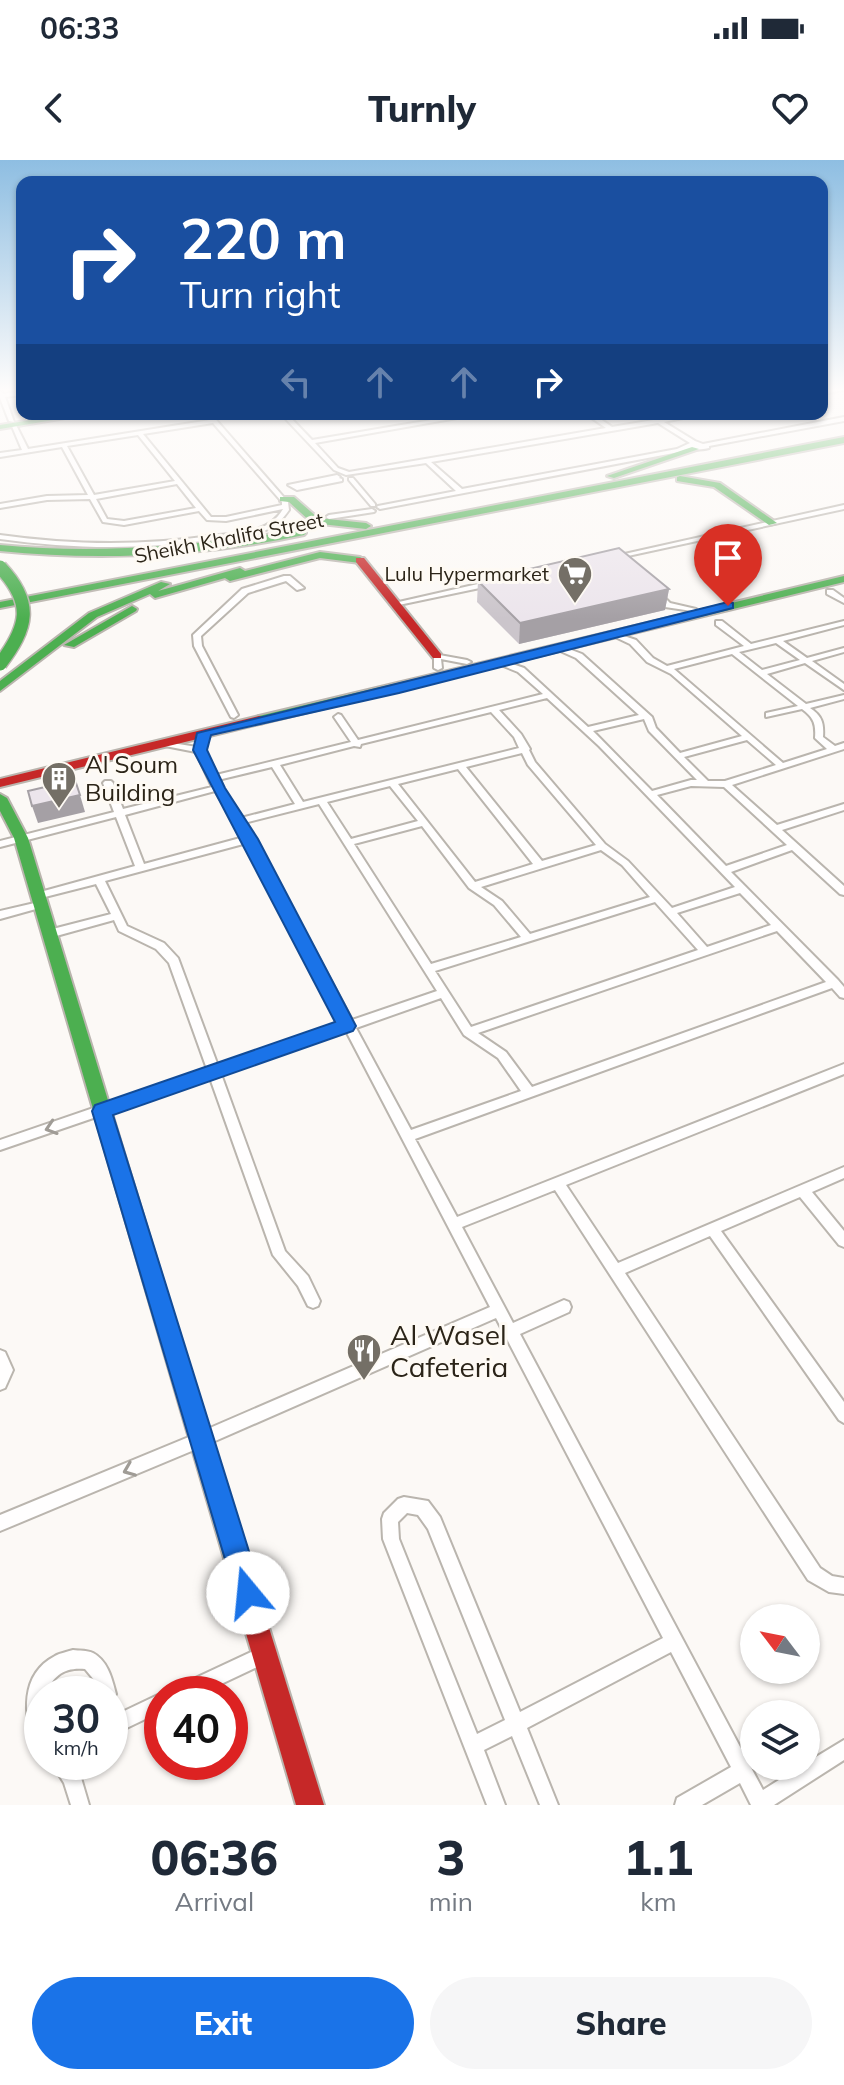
<!DOCTYPE html>
<html lang="en">
<head>
<meta charset="utf-8">
<style>
	:root { --surface:#fff; --page:#f6f6f7; --text:#1f2937; --muted:#747a83; --accent:#1a73e8 }
	body { margin:0; font-family:Mulish,sans-serif; background:var(--page); color:var(--text); height:100vh; display:flex; flex-direction:column; font-size:30px; white-space:nowrap }
	* { box-sizing:border-box; margin:0 }
	p { font-size:26px; color:var(--muted) }
	.icon { flex:none; width:44px; height:44px; fill:none; stroke:currentColor; stroke-width:2; stroke-linecap:round; stroke-linejoin:round }
	.map { position:relative; height:1645px; overflow:hidden }
	.side { display:flex; flex-direction:column; background:var(--surface); flex:1 }
	.side>* { flex:none }
	.guide { position:absolute; left:16px; top:16px; width:812px; height:244px; border-radius:16px; box-shadow:0 2px 6px #0004; background:#1a4fa0; color:#fff; overflow:hidden }
	.needle { width:52px; rotate:302deg }
	.tools { position:absolute; left:740px; top:1444px; display:grid; gap:16px }
	.tools a { display:grid; place-items:center; width:80px; height:80px; border-radius:50%; background:var(--surface); box-shadow:0 2px 6px #0004; font-size:40px }
	.speed { position:absolute; left:24px; top:1516px; display:flex; gap:16px; font-size:40px; font-weight:700; text-align:center }
	.speed>* { display:grid; place-content:center; width:104px; height:104px; border-radius:50%; background:var(--surface); box-shadow:0 2px 6px #0004; line-height:1 }
	.speed small { font-size:20px; font-weight:400 }
	.speed .limit { border:12px solid #d22; background:#fff; color:#111 }
	.pin { position:absolute; display:grid; place-items:center; width:68px; height:68px; color:#fff; margin:-82px -34px; border-radius:50% 50% 50% 0; rotate:-45deg; box-shadow:0 0 8px #0007 }
	.pin .icon { rotate:45deg }
	.me { position:absolute; width:88px; margin:-44px; rotate:343deg; stroke-linejoin:round; filter:drop-shadow(0 0 6px #0008) }
	.turn { display:flex; align-items:center; gap:28px; height:168px; padding:0 32px; font-size:36px }
	.turn .icon { width:104px; height:104px; stroke-width:2.5 }
	.turn b { display:block; font-size:56px; line-height:68px }
	.lanes { display:flex; align-items:center; height:76px; padding:0 32px; background:#0003; justify-content:center; gap:40px; direction:ltr }
	.lanes .off { opacity:.35 }
	.eta { display:flex; justify-content:space-evenly; align-items:center; height:136px; text-align:center }
	.eta b { font-size:48px; font-weight:800; line-height:56px }
	.action { display:flex; gap:16px; margin-top:auto; padding:16px 32px }
	.action a { flex:1; height:92px; border-radius:48px; background:var(--accent); color:#fff; font-size:32px; font-weight:800; line-height:92px; text-align:center }
	.action a+a { background:var(--page); color:var(--text) }
	.status { display:flex; justify-content:space-between; align-items:center; height:56px; padding:0 40px; background:var(--surface); direction:ltr }
	.status svg { height:22px; fill:currentColor }
	header { display:flex; justify-content:space-between; align-items:center; height:104px; padding:0 32px; background:var(--surface); font-size:36px; font-weight:800 }
	.map>svg:first-child { display:block }
	.lines { fill:none; stroke-linecap:round; stroke-linejoin:round }
	.street-casing { stroke:#bab5ae; stroke-width:4 }
	.fast-casing { stroke:#bab5ae; stroke-width:4 }
	.jam-casing { stroke:#bab5ae; stroke-width:4 }
	.street { fill:#fffefe; fill-rule:evenodd }
	.fast { fill:#4caf50; fill-rule:evenodd }
	.jam { fill:#c62828; fill-rule:evenodd }
	.fast-bridge-casing { stroke:#bab5ae; stroke-width:16; stroke-linecap:butt }
	.fast-bridge { stroke:#4caf50; stroke-width:13 }
	.wall { fill:#cbc5cb }
	.shaded-wall { fill:#a5a0a5 }
	.building { fill:#ece5ec; stroke:#a5a0a5; stroke-width:2 }
	.oneway { stroke:#a09c96 }
	.route { fill:#1a73e8; stroke:#114b97; stroke-width:2 }
	.labels { text-anchor:middle; stroke-width:6; stroke-linejoin:round; paint-order:stroke }
	.far-street-label { font-size:20px; fill:#2b2418; stroke:#fefaf4 }
	.far-poi-label { font-size:20px; fill:#2b2418; stroke:#fefaf4; text-anchor:end }
	.poi-label { font-size:24px; fill:#2b2418; stroke:#fefaf4; text-anchor:start }
	.near-poi-label { font-size:28px; fill:#2b2418; stroke:#fefaf4; text-anchor:start }
</style>
</head>
<body>
<div class="status"><b>06:33</b><svg viewBox="0 0 49 12"><path d="M0 12V9h3v3zM5 12V6h3v6zM10 12V3h3v9zM15 12V0h3v12zM26 1h20v11H26zM47 4h2v5h-2z"/></svg></div>
<header><svg class="icon" aria-label="back" viewBox="0 0 24 24"><path d="M15 5l-7 7 7 7"/></svg>Turnly<svg class="icon" aria-label="heart" viewBox="0 0 24 24"><path d="M12 20l-8-8c-3-5 5-10 8-4 3-6 11-1 8 4z"/></svg></header>
<div class="map">
<svg width="844" height="1645" viewBox="0 0 844 1645">
	<rect width="100%" height="100%" fill="#fcf9f6"/>
	<g class="lines">
		<defs>
			<g id="street">
				<polygon points="834,229 844,230 822,234 822,230"/>
				<polygon points="0,230 3,234 22,231 22,235 5,237 14,262 9,261 0,238"/>
				<path d="M205,254H211L288,342L289,350C283,359 276,366 266,370C249,377 229,378 211,380C140,390 71,389 0,379V375C71,385 140,386 211,376C236,373 269,374 283,349L226,361L207,360L199,351L124,365L103,362L90,339L47,340L0,348V344L47,336L88,335L62,287L0,297V293L22,290L11,264L16,265L28,289L210,260ZM213,263L282,342V345L226,357H211L143,274ZM138,275L175,321L94,335L67,286ZM177,324L196,348L124,361L107,359L96,339Z"/>
				<path d="M281,254H287L312,280L467,254H480L315,283L338,308L349,312L606,268L586,254H593L612,267L689,254H702L664,262L695,281L703,284L844,257V261L709,286V288C698,291 690,288 679,292L380,349L377,347L378,346L456,331L426,303L346,315L334,310ZM658,263L690,283L677,289L462,329L431,302Z"/>
				<polygon points="337,315 340,317 339,318 342,319 342,321 297,330 288,325"/>
				<polygon points="349,318 353,318 375,344 375,346 371,346 349,320"/>
				<polygon points="844,345 844,349 614,399 611,397"/>
				<polygon points="372,349 375,351 374,352 329,359 326,357 329,355"/>
				<polygon points="284,416 290,416 304,428 297,430 286,421 248,433 201,476 202,486 238,555 234,558 231,557 194,486 193,475 242,429"/>
				<polygon points="491,421 495,423 494,425 394,446 390,444"/>
				<polygon points="827,430 833,430 844,438 844,443 827,434"/>
				<polygon points="652,431 658,431 670,443 696,449 692,451 665,447 652,435"/>
				<path d="M716,461H722L751,484L844,461V465L783,481L807,498L844,488V492L812,501L844,524V530L805,503L767,514L806,544L844,535V539L810,548C822,556 824,563 823,577L835,586L844,583V589L732,625L777,665L844,644V650L782,670L844,726V735L840,734L792,690L731,712L838,820L844,827V838L840,837L832,828L415,979L457,1057L844,904V914L566,1025L618,1103L844,1007V1018L812,1032L844,1071V1087L839,1085L800,1037L721,1071L844,1242V1263L839,1260L710,1076L625,1113L820,1408L832,1416L844,1418V1434L829,1432L808,1420L555,1030L462,1067L513,1163L564,1140L569,1142L571,1147L569,1152L520,1174L763,1630L801,1606H806V1603L844,1580V1600L774,1645H751L740,1623L702,1645H675L677,1638L731,1607L671,1492L527,1568L558,1645H540L512,1576L484,1590L505,1645H487L383,1379L382,1359L384,1353L398,1339L404,1337L428,1341L440,1357L520,1552L663,1478L496,1158L206,1285L0,1371V1355L196,1274L490,1147L346,871L221,914L285,1091L308,1116L320,1141L318,1146L313,1148L308,1146L298,1126L273,1095L210,918L0,990V980L207,909L169,803L156,789L119,771L114,760L49,778L44,774L45,771L111,754L96,724L37,739L32,736L33,734L135,706L116,657L0,687V681L114,652L103,623L105,621H111L113,623L123,649L212,627L196,592L160,585V581L197,587L202,571H208L209,573L204,590L216,615L351,582L334,557L338,554L341,555L358,580L543,534L518,512L501,505L500,503L504,501L524,508L588,567L639,555L576,498L558,490V486H561L582,494L652,557L656,568L680,593L742,576L671,514L647,502L630,484L611,475L615,473L636,480L653,498L667,506L744,486L716,465ZM776,483L800,500L762,510L739,492ZM732,494L798,546L766,553V557L802,549C814,558 816,564 815,578L827,589L783,603L674,509ZM547,538L599,586L735,727L672,748L628,701L605,684L535,602L529,590L530,589L521,574L499,550ZM491,552L514,577L519,588L303,642L280,605L354,586L360,587L361,584ZM644,559L649,571L697,620H691L652,631L593,571ZM747,580L776,605L725,621H708L684,597ZM522,593L528,605L596,685L542,701L466,607ZM272,607L295,644L241,658L218,620ZM458,609L533,704L475,722L398,624ZM390,626L418,661L351,679L327,642ZM691,626L724,627L787,685L726,706L657,635ZM215,631L244,677L144,704L125,655ZM319,644L437,831L352,860L255,679L244,663ZM422,666L469,728L494,745L521,777L431,804L354,684ZM247,683L342,864L218,906L178,798L164,783L127,766L105,721ZM601,690L622,705L650,737L530,774L502,741L481,727ZM740,733L771,765L707,787L677,753ZM655,742L698,790L471,867L435,811ZM777,771L826,822L532,927L506,892L478,873ZM441,838L464,875L498,898L521,931L411,970L356,868ZM407,1353L418,1355L428,1369L505,1560L477,1574L399,1379L398,1362Z"/>
				<polygon points="434,494 467,500 471,502 467,504 441,499 442,508 438,510 434,508"/>
				<polygon points="39,742 44,745 43,747 0,759 0,751"/>
				<polygon points="0,1190 5,1192 13,1210 5,1228 0,1230"/>
				<polygon points="266,1485 272,1488 275,1494 272,1500 200,1534 171,1534 174,1528"/>
				<path d="M73,1490C79,1491 87,1490 93,1493C108,1501 112,1519 116,1534L112,1541L116,1543L120,1553L162,1533L164,1534H162V1551L110,1576V1534H98L95,1521L85,1509C65,1507 53,1515 46,1534H42V1589L36,1586C23,1556 20,1514 55,1496C60,1493 67,1492 73,1490Z"/>
				<polygon points="51,1602 71,1602 79,1611 89,1645 71,1645 64,1623"/>
			</g>
			<g id="fast">
				<polygon points="69,254 89,254 0,269 0,265"/>
				<polygon points="844,277 844,283 0,448 0,442"/>
				<polygon points="692,287 699,289 614,318 607,316"/>
				<polygon points="680,316 720,323 777,363 769,365 714,327 677,321 677,317"/>
				<polygon points="280,337 294,337 318,358 366,363 371,366 366,369 312,363 289,342 280,341"/>
				<path d="M301,370L306,373L304,375C205,396 101,401 0,391V385C102,395 200,385 301,370Z"/>
				<polygon points="320,392 360,397 365,400 360,403 320,398 230,421 225,418 155,438 150,434 97,457 0,531 0,521 89,453 161,422 170,424 158,431 240,408 245,411"/>
				<polygon points="844,416 844,422 259,564 253,560 259,556"/>
				<polygon points="132,446 137,449 136,451 74,487 64,485"/>
				<polygon points="0,634 7,638 28,678 257,1429 254,1438 245,1441 236,1438 233,1429 14,678 0,651"/>
			</g>
			<g id="jam">
				<polygon points="356,398 364,398 441,494 441,498 433,498 356,402"/>
				<polygon points="259,556 263,557 263,563 0,627 0,619"/>
				<polygon points="245,1417 254,1420 257,1429 324,1645 296,1645 233,1429 236,1420"/>
			</g>
		</defs>
		<use href="#street" class="street-casing"/>
		<use href="#fast" class="fast-casing"/>
		<use href="#jam" class="jam-casing"/>
		<use href="#street" class="street"/>
		<use href="#fast" class="fast"/>
		<use href="#jam" class="jam"/>
		<defs>
			<path id="fast-bridge" d="M0,407C34,443 28,467 0,504"/>
		</defs>
		<use href="#fast-bridge" class="fast-bridge-casing"/>
		<use href="#fast-bridge" class="fast-bridge"/>
	</g>
	<polygon class="wall" points="478,421 669,429 665,450 519,484 477,442"/>
	<g class="shaded-wall">
		<polygon points="669,429 665,450 519,484 520,463"/>
		<polygon points="80,635 85,652 38,663 32,646"/>
	</g>
	<g class="building">
		<polygon points="619,388 669,429 520,463 478,421"/>
		<polygon points="75,620 80,635 32,646 28,631"/>
	</g>
	<defs><path id="oneway-chevron" d="M-2-3.5L2.5 0L-2 3.5" fill="none" stroke-width="1.6" stroke-linecap="round" stroke-linejoin="round" transform="scale(2)"/></defs>
	<g class="oneway">
		<use href="#oneway-chevron" transform="translate(51 968) rotate(162)"/>
		<use href="#oneway-chevron" transform="translate(129 1310) rotate(158)"/>
	</g>
	<linearGradient id="sky" x2="0" y2="1"><stop stop-color="#8ebee2"/><stop offset="0.5" stop-color="#fefcfb"/><stop offset="1" stop-color="#fefcfb" stop-opacity="0"/></linearGradient>
	<rect width="844" height="459" fill="url(#sky)"/>
	<polygon class="route" points="728,442 733,443 733,448 399,533 211,575 207,590 225,628 258,679 356,866 353,871 113,955 262,1433 257,1443 248,1447 238,1443 92,951 95,945 335,862 193,590 197,573"/>
	<defs>
		<symbol id="supermarket-pin" viewBox="-11 -11 22 30"><path d="M0 17L-7.5 6A9.5 9.5 0 1 1 7.5 6Z" fill="#746f66" stroke="#fefaf4"/><path d="M-6-5.5h2.5l.6 2H6L4.5 2H-2.5L-4.4-4H-6ZM-1.5 3.2a1.3 1.3 0 1 0 .1 0ZM3 3.2a1.3 1.3 0 1 0 .1 0Z" fill="#fff"/></symbol>
		<symbol id="building-pin" viewBox="-11 -11 22 30"><path d="M0 17L-7.5 6A9.5 9.5 0 1 1 7.5 6Z" fill="#746f66" stroke="#fefaf4"/><path d="M-4-6H4V6H1V3H-1V6H-4ZM-2.5-4.3h1.7v1.8h-1.7ZM.8-4.3h1.7v1.8H.8ZM-2.5-1h1.7V.8h-1.7ZM.8-1h1.7V.8H.8Z" fill="#fff"/></symbol>
		<symbol id="restaurant-pin" viewBox="-11 -11 22 30"><path d="M0 17L-7.5 6A9.5 9.5 0 1 1 7.5 6Z" fill="#746f66" stroke="#fefaf4"/><path d="M-5-6h1v4h1v-4h1v4h1v-4h1v5L-1.5 .5V6h-2V.5L-5-1ZM5-6V6H3V1.5H1.5Q1.5-4 5-6Z" fill="#fff"/></symbol>
	</defs>
	<g fill-rule="evenodd">
		<use href="#supermarket-pin" x="555" y="394" width="40" height="54"/>
		<use href="#building-pin" x="39" y="599" width="40" height="54"/>
		<use href="#restaurant-pin" x="344" y="1171" width="40" height="54"/>
	</g>
	<g class="labels">
		<g class="far-street-label">
			<text transform="translate(229 378) rotate(-11)" y="7">Sheikh Khalifa Street</text>
		</g>
		<g class="far-poi-label">
			<text x="549" y="421">Lulu Hypermarket</text>
		</g>
		<g class="poi-label">
			<text x="85" y="613">Al Soum<tspan x="85" dy="28">Building</tspan></text>
		</g>
		<g class="near-poi-label">
			<text x="390" y="1185">Al Wasel<tspan x="390" dy="32">Cafeteria</tspan></text>
		</g>
	</g>
</svg>
<div class="tools">
<a><svg class="needle" viewBox="-14 -14 28 28"><path d="M0-13l5 13h-10z" fill="#e53935"/><path d="M0 13l5-13h-10z" fill="#747a83"/></svg></a>
<a><svg class="icon" aria-label="layers" viewBox="0 0 24 24"><path d="M12 4l9 5-9 5-9-5zM3 14l9 5 9-5"/></svg></a>
</div>
<div class="speed"><div>30<small>km/h</small></div><div class="limit">40</div></div>
<div class="pin" style="left:728px;top:446px;background:#d93025"><svg class="icon" aria-label="arrive" viewBox="0 0 24 24"><path d="M6 21V4h12l-3 4 3 4H6"/></svg></div>
<svg class="me" style="left:248px;top:1433px" viewBox="-20 -20 40 40"><circle r="19" fill="#fff"/><path d="M0-13L10 11 0 6-10 11z" fill="#1a73e8"/></svg>
<div class="guide">
<div class="turn"><svg class="icon" aria-label="right" viewBox="0 0 24 24"><path d="M7 20v-9h11M14 6l5 5-5 5"/></svg><div><b>220 m</b>Turn right</div></div>
<div class="lanes"><svg class="icon off" aria-label="left" viewBox="0 0 24 24"><path d="M17 20v-9H6M10 6l-5 5 5 5"/></svg><svg class="icon off" aria-label="ahead" viewBox="0 0 24 24"><path d="M12 20V5M6 11l6-6 6 6"/></svg><svg class="icon off" aria-label="ahead" viewBox="0 0 24 24"><path d="M12 20V5M6 11l6-6 6 6"/></svg><svg class="icon" aria-label="right" viewBox="0 0 24 24"><path d="M7 20v-9h11M14 6l5 5-5 5"/></svg></div>
</div>
</div>
<section class="side">
<div class="eta">
<div><b>06:36</b><p>Arrival</p></div>
<div><b>3</b><p>min</p></div>
<div><b>1.1</b><p>km</p></div>
</div>
<div class="action"><a>Exit</a><a>Share</a></div>
</section>
</body>
</html>
